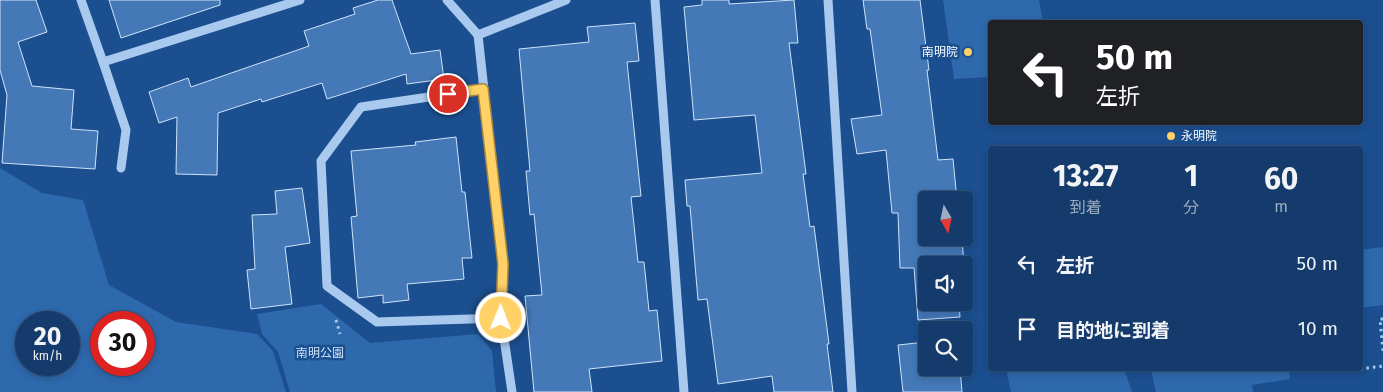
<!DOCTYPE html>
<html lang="ja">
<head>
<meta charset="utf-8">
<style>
	:root { --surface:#143b6b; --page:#214673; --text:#f1f3f6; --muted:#9dadc1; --line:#33557e }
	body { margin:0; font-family:"Fira Sans","Noto Sans JP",sans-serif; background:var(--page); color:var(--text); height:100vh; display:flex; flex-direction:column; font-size:19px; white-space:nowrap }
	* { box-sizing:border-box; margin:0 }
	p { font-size:16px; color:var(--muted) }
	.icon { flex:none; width:28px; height:28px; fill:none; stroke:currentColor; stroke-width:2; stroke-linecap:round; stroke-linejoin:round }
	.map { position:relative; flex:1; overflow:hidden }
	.details { position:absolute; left:988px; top:146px; width:375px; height:225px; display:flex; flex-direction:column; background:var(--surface); border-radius:5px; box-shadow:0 2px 8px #0003,0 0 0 1px var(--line) }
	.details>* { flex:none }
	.hud { position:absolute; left:988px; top:20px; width:375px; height:105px; border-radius:5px; box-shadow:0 2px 8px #0003,0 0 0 1px var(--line); background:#202124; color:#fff; overflow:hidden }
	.needle { width:32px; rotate:171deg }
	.buttons { position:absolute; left:918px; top:191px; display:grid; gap:10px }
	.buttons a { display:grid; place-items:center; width:55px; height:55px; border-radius:5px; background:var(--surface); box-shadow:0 2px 8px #0003,0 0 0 1px var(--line); font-size:25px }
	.speed { position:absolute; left:15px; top:311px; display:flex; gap:10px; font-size:25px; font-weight:700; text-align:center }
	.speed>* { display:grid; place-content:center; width:65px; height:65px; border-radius:50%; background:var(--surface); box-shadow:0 2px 8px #0003,0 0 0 1px var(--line); line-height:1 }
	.speed small { font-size:12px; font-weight:400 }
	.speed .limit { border:8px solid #d22; background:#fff; color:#111 }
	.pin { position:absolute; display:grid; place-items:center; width:42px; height:42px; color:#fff; margin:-21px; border:2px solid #fff; border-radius:50%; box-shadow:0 1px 5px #0007 }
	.me { position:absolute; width:55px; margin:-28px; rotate:1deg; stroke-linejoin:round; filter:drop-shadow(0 0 4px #0008) }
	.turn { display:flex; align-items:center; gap:18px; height:105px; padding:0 25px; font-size:22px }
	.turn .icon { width:65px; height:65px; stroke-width:2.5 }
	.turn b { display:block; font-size:35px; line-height:42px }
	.eta { display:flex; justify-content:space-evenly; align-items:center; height:85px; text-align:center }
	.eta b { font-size:30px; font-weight:700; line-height:35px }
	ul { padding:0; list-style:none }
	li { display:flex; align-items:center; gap:15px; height:65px; padding:0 25px }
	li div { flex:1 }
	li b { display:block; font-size:19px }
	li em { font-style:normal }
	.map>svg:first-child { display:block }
	.green { fill:#2e69ad; fill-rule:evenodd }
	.building { fill:#4478b7; stroke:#cfe3fa }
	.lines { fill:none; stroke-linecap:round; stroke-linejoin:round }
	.path { stroke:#a9c9ee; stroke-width:3; stroke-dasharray:2.5 4; stroke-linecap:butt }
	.minor { stroke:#a9c9ee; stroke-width:9 }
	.route-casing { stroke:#a68842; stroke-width:12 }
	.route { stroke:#ffd166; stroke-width:9 }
	.poi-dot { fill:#ffd166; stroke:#1b4f8f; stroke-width:2 }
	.labels { text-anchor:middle; stroke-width:5; stroke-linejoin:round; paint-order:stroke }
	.poi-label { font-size:12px; fill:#fff; stroke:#1b4f8f; text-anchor:end }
	.park-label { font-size:12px; fill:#cfe3fa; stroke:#1b4f8f }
</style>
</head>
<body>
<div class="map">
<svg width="1383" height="392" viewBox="0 0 1383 392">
	<rect width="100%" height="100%" fill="#1b4f8f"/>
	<g class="green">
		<polygon points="943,0 1039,0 1043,22 990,22 990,77 954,79"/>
		<path d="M0,168L42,193L83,200L109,285L176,322L257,334L273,351L286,392H0ZM69,322V365H26V322ZM144,322V365H101V322Z"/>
		<polygon points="1383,247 1383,305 1360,308 1360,250"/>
		<polygon points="321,304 370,343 478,334 492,351 496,392 290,392 278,352 262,334 257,314"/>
		<polygon points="1006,369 1124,369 1132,392 1011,392"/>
		<polygon points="1151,369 1289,369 1290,379 1252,385 1253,392 1156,392"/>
	</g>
	<g class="building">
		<polygon points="0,0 36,0 47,32 18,42 32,86 74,90 71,129 98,131 95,169 2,163 7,95 0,70"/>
		<polygon points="109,0 220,0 220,5 121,38"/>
		<polygon points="378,0 392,0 411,54 440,50 444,79 407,84 406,74 327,99 322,83 262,102 261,99 218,113 217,175 176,174 177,117 159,123 149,92 188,78 191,87 309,46 304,31 355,14 353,8"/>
		<polygon points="702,0 729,0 729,4 794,0 798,43 789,43 806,174 803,174 810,227 814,226 829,344 827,344 833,392 774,392 772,376 718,384 707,299 698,300 690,206 687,206 685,180 762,173 755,115 694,120 684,7 702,5"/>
		<polygon points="863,0 920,0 929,70 927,70 938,160 953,159 957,200 926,200 926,238 962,238 964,265 926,265 926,302 959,302 960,317 918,320 914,268 900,268 898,213 892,213 886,150 857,154 851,119 882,115 870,29 867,29"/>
		<polygon points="635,23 639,61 627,62 641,196 631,197 638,262 644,262 649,311 657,310 662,361 589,369 592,392 534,392 525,296 542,295 534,214 530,215 526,171 530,171 519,49 589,42 587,27"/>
		<polygon points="456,137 462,192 465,192 472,258 462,258 464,279 407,284 409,300 383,303 383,295 358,298 351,217 357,216 351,151 416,145 415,142"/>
		<polygon points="302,188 310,243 285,247 292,304 251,309 247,270 255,269 252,215 277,214 275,191"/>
		<polygon points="926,342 926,368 960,368 962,392 903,392 898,345"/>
	</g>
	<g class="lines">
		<g class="path">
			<polyline points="1383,319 1380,319 1383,351"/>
			<polyline points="336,320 340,334"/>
			<polyline points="1360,369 1383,366"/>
		</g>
		<g class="minor">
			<polyline points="81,0 103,62 300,0"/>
			<polyline points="447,0 478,35 503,264 501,318 512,392"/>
			<polyline points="655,0 684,392"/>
			<polyline points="828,0 852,392"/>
			<polyline points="478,35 566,0"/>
			<polyline points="103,62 126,130 121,168"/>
			<polyline points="483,89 361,107 321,161 327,286 377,322 501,318"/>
		</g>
	</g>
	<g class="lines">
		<defs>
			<polyline id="route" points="448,94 483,89 503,264 501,318"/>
		</defs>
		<use href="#route" class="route-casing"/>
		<use href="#route" class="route"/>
	</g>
	<g class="poi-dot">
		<circle cx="968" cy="52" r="5"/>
		<circle cx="1171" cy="136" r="5"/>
	</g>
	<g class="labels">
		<g class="poi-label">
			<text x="958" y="56">南明院</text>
			<text x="1181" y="140" text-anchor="start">永明院</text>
		</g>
		<g class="park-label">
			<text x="320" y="357">南明公園</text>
		</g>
	</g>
</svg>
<div class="buttons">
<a><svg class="needle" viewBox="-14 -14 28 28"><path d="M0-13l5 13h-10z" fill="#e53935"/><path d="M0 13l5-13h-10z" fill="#9dadc1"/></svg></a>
<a><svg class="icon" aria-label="sound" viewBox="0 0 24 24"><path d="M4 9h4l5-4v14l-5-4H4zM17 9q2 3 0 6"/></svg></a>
<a><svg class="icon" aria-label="search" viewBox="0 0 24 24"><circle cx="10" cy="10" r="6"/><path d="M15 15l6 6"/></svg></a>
</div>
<div class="speed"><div>20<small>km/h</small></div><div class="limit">30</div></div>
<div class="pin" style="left:448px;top:94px;background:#d93025"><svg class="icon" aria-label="arrive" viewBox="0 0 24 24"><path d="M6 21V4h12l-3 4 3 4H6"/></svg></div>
<svg class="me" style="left:501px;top:318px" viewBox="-20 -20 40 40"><circle r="17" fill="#ffd166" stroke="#fff" stroke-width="3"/><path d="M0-11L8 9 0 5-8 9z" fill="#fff"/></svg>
<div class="hud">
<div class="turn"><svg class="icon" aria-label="left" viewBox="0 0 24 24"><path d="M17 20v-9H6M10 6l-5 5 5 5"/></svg><div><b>50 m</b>左折</div></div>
</div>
<section class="details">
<div class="eta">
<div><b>13:27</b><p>到着</p></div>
<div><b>1</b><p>分</p></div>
<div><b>60</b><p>m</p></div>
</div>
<ul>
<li><svg class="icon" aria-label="left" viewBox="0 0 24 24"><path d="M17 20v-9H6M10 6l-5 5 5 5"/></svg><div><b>左折</b></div><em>50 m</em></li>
<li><svg class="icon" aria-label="arrive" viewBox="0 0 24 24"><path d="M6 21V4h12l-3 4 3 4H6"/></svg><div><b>目的地に到着</b></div><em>10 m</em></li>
</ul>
</section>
</div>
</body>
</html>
